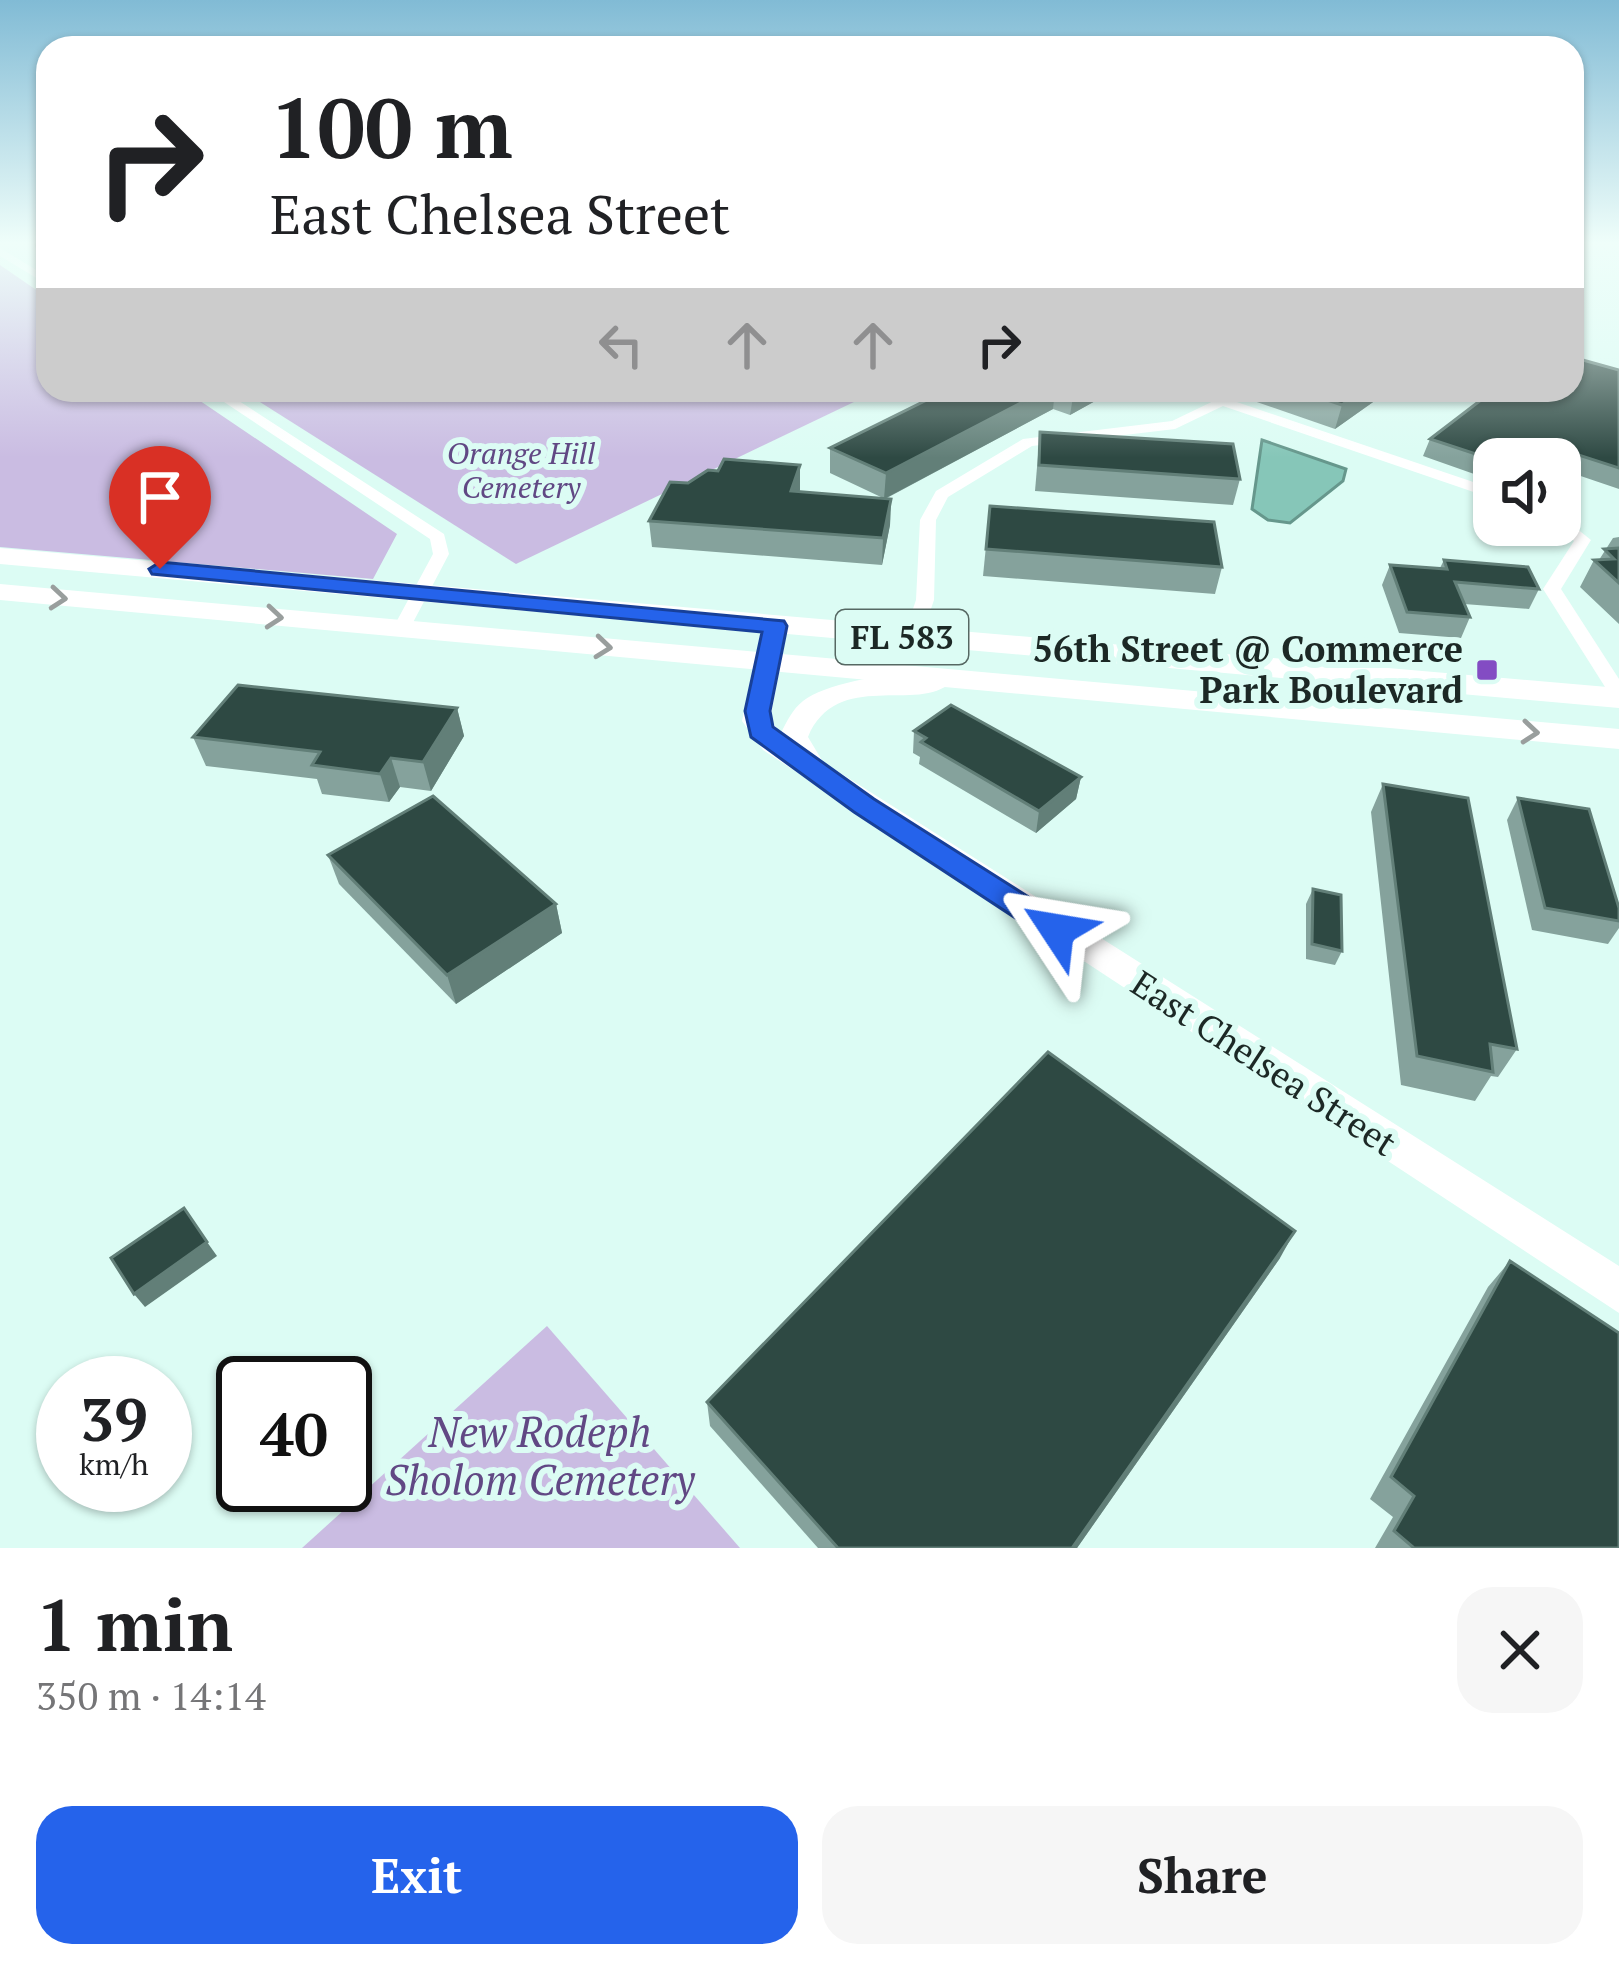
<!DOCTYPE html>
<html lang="en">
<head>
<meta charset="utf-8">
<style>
	:root { --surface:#fff; --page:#f6f6f6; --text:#202124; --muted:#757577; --accent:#2563eb }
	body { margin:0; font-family:"PT Serif",serif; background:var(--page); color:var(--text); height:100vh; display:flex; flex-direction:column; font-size:45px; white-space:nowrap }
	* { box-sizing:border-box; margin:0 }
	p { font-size:39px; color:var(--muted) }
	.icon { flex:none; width:66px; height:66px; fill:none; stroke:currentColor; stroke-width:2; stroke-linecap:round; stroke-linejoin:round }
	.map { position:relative; height:1548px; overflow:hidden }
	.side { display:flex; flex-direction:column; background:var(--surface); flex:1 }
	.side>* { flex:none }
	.hud { position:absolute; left:36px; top:36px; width:1548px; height:366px; border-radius:36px; box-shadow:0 3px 9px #0004; background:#fff; color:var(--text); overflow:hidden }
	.tools { position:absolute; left:1473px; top:438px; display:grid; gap:24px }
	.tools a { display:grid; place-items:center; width:108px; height:108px; border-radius:24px; background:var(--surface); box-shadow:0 3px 9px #0004; font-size:60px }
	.speed { position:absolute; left:36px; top:1356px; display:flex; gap:24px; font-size:60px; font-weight:700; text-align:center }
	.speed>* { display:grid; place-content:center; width:156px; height:156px; border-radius:50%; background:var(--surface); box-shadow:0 3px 9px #0004; line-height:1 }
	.speed small { font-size:30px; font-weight:400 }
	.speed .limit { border:6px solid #111; border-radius:18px; background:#fff; color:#111 }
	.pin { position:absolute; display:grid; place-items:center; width:102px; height:102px; color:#fff; margin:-123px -51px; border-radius:50% 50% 50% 0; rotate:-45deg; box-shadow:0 0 12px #0007 }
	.pin .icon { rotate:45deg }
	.me { position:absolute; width:132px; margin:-66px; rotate:303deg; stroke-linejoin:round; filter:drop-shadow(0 0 9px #0008) }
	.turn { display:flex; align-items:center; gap:42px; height:252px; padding:0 36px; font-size:54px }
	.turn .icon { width:156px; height:156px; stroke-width:2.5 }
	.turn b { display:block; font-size:84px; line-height:102px }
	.lanes { display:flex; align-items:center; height:114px; padding:0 36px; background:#0003; justify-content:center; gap:60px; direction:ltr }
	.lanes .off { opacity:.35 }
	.round { display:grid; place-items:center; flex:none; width:126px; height:126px; border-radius:36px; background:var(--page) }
	.summary { display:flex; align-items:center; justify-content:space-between; height:204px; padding:0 36px }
	h1 { font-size:72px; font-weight:600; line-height:90px }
	.button { display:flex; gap:24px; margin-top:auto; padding:24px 36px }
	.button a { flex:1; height:138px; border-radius:36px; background:var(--accent); color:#fff; font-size:48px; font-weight:600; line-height:138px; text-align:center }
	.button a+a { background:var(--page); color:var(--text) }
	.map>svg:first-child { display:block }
	.green { fill:#cabce2 }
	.water { fill:#86c6b8; stroke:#66978c; stroke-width:3 }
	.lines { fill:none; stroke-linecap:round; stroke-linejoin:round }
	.street { fill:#fff; fill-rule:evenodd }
	.secondary { fill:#fff; fill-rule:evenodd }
	.primary { fill:#fff; fill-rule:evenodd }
	.wall { fill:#85a29c }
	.shaded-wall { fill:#627f78 }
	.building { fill:#2e4943; stroke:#627f78; stroke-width:3 }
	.oneway { stroke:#999e9d }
	.route { fill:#2563eb; stroke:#184099; stroke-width:3 }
	.poi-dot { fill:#834cc3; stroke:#dcfcf4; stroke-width:4.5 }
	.labels { text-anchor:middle; stroke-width:12; stroke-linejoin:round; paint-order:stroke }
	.far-park-label { font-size:30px; font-style:italic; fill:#614884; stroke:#dcfcf4 }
	.shield { fill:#dcfcf4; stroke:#566863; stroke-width:3 }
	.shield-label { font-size:33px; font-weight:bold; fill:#1c2825 }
	.poi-label { font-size:36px; font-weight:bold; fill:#1c2825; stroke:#dcfcf4; text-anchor:end }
	.street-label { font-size:36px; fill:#1c2825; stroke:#dcfcf4 }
	.near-park-label { font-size:42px; font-style:italic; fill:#614884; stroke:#dcfcf4 }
</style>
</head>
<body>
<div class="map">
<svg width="1619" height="1548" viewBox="0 0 1619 1548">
	<rect width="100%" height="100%" fill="#dcfcf4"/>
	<g class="green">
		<polygon points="0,265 48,298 48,390 184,390 397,534 373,579 0,547"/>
		<polygon points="241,390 879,390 516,564"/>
		<polygon points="547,1326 740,1548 302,1548"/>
	</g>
	<polygon class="water" points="1262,440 1346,469 1343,481 1290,523 1268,520 1252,509"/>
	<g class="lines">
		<g class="street">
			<polygon points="0,248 48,277 48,285 0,256"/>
			<polygon points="206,390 222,390 444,534 449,554 408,632 396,632 393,628 433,554 430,539"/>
			<polygon points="1222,397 1494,489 1494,499 1223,406 1175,429 1032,446 948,497 936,520 934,600 921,638 918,642 906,642 903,638 916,600 920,520 936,491 1023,439 1172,421"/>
			<polygon points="1560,515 1591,540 1561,589 1619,679 1619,700 1612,698 1543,589 1574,541 1556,525 1560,525"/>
		</g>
		<path class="secondary" d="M775,618L788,626L770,720L781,733C787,721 792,710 803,701C830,680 914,668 947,676L951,682C919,714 837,668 808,737L823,762L1619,1266V1313L763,750L742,721L762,626Z"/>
		<g class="primary">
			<polygon points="0,548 1619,688 1619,708 0,564"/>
			<polygon points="0,584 1619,729 1619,749 0,600"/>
		</g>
	</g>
	<g class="wall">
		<polygon points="1619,370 1619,489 1560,469 1560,459 1494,459 1494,481 1423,456 1430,439"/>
		<polygon points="947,390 1115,390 1070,415 1053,409 885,499 891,499 890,525 882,565 652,547 649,521 800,492 883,498 830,473 830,448"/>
		<polygon points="1254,390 1390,390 1335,429 1251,400"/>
		<polygon points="1040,432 1240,479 1233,505 1035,491"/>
		<polygon points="990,506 1222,567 1215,594 983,576"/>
		<polygon points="1619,537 1619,624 1580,587 1594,560 1599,560 1613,538"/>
		<polygon points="1444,560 1539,589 1529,609 1464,604 1470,617 1461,638 1399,633 1382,585 1390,565 1440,568"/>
		<polygon points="457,708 464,736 431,791 400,787 389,802 322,794 317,779 206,766 193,737"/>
		<polygon points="914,731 1081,777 1076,799 1036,833 919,764 920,757 913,753"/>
		<polygon points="1383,784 1517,1049 1498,1077 1491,1076 1475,1101 1401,1085 1371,812"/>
		<polygon points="1518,798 1619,908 1619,928 1608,944 1532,930 1507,820"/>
		<polygon points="328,855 556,904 562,933 456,1004 339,884"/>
		<polygon points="1313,889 1342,951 1335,965 1306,959 1306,904"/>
		<polygon points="1280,1258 1077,1548 818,1548 710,1426 707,1402"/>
		<polygon points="1510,1261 1619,1548 1375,1548 1393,1517 1370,1499 1488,1287"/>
	</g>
	<g class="shaded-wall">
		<polygon points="33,242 48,242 48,245 36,248"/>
		<polygon points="1046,390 1055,390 1053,409 884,499 886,473"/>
		<polygon points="1076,390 1115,390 1070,415 1074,391"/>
		<polygon points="1363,390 1390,390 1335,429 1342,405"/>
		<polygon points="1532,440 1522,459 1509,459"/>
		<polygon points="800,465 800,490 792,517 791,491"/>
		<polygon points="891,499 890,525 882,565 883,538"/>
		<polygon points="457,708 464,736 431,791 423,762"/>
		<polygon points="391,758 400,787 389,802 380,774"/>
		<polygon points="1081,777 1076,799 1036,833 1039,811"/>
		<polygon points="556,904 562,933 456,1004 447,975"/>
		<polygon points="1295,1231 1280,1258 1077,1548 1072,1548"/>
		<polygon points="207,1242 217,1256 145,1307 134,1294"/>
	</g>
	<g class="building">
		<polygon points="1572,357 1619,370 1619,468 1532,440 1509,459 1494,460 1430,439 1494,390 1572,390"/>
		<polygon points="947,390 1046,390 886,473 830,448"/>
		<polygon points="1298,390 1363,390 1342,405"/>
		<polygon points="1040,432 1233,444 1240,479 1039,465"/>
		<polygon points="724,459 800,465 791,491 891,499 883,538 649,521 670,482 688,483 708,470 718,471"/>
		<polygon points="990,506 1214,522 1222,567 986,549"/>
		<polygon points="1619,548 1619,583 1594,560 1614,559 1604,549"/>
		<polygon points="1444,560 1528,567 1539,589 1455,582 1470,617 1407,612 1390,565 1447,569"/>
		<polygon points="238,685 457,708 423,762 391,758 380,774 312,765 320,752 193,737"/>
		<polygon points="951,705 1081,777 1039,811 921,742 926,738 914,731"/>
		<polygon points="1383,784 1468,798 1517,1049 1490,1044 1493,1072 1417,1056"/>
		<polygon points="433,796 556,904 447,975 328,855"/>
		<polygon points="1518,798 1589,809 1619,908 1619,921 1545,908"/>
		<polygon points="1313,889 1341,895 1342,951 1312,944"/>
		<polygon points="1048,1052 1295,1231 1072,1548 838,1548 707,1402"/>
		<polygon points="184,1208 207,1242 134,1294 111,1258"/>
		<polygon points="1510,1261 1619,1333 1619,1548 1414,1548 1394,1531 1414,1496 1391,1477"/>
	</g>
	<defs><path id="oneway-chevron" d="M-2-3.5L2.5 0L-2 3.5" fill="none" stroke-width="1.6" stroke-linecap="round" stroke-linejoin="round" transform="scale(3)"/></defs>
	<g class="oneway">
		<use href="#oneway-chevron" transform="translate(58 598) rotate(5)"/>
		<use href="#oneway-chevron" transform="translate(274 617) rotate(5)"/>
		<use href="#oneway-chevron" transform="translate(603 647) rotate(6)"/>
		<use href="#oneway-chevron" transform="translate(1530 732) rotate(5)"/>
	</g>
	<linearGradient id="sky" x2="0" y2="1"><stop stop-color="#81bbd5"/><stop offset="0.53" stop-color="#effefa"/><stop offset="1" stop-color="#effefa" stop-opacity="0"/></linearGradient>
	<rect width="1619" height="458" fill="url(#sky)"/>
	<polygon class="route" points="160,562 784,621 787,626 770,711 773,727 874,799 1068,922 1073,930 1068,938 1046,938 854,812 751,737 745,711 762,632 152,574 149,569"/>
	<rect class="poi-dot" x="1475" y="658" width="24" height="24" rx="6"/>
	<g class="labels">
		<g class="far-park-label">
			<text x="521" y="464">Orange Hill<tspan x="521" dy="34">Cemetery</tspan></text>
		</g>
		<rect class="shield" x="836" y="610" width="132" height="54" rx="9"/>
		<g class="shield-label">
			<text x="902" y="649">FL 583</text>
		</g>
		<g class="poi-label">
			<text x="1463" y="662">56th Street @ Commerce<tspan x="1463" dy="41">Park Boulevard</tspan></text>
		</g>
		<g class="street-label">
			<text transform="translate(1264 1063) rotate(33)" y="13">East Chelsea Street</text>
		</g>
		<g class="near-park-label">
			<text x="540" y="1447">New Rodeph<tspan x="540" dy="48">Sholom Cemetery</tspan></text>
		</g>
	</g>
</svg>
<div class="tools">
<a><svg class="icon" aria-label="sound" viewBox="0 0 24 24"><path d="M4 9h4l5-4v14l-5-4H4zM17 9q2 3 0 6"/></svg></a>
</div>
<div class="speed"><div>39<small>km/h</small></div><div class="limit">40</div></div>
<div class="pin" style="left:160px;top:569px;background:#d93025"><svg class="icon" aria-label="arrive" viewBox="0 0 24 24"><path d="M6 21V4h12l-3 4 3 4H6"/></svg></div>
<svg class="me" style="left:1057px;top:930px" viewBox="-20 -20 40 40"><path d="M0-17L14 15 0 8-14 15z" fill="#2563eb" stroke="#fff" stroke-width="4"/></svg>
<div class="hud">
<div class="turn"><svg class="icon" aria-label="right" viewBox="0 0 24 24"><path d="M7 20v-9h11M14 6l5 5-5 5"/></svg><div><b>100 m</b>East Chelsea Street</div></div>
<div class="lanes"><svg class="icon off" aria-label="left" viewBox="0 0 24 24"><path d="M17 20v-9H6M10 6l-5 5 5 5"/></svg><svg class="icon off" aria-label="ahead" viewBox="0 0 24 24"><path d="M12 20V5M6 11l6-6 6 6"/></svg><svg class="icon off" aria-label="ahead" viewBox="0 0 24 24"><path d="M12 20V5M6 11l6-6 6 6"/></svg><svg class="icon" aria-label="right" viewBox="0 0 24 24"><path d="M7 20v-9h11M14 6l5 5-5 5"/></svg></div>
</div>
</div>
<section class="side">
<div class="summary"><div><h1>1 min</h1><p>350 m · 14:14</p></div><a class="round"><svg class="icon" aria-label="close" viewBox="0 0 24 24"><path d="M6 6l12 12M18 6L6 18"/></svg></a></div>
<div class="button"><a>Exit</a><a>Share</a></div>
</section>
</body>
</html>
